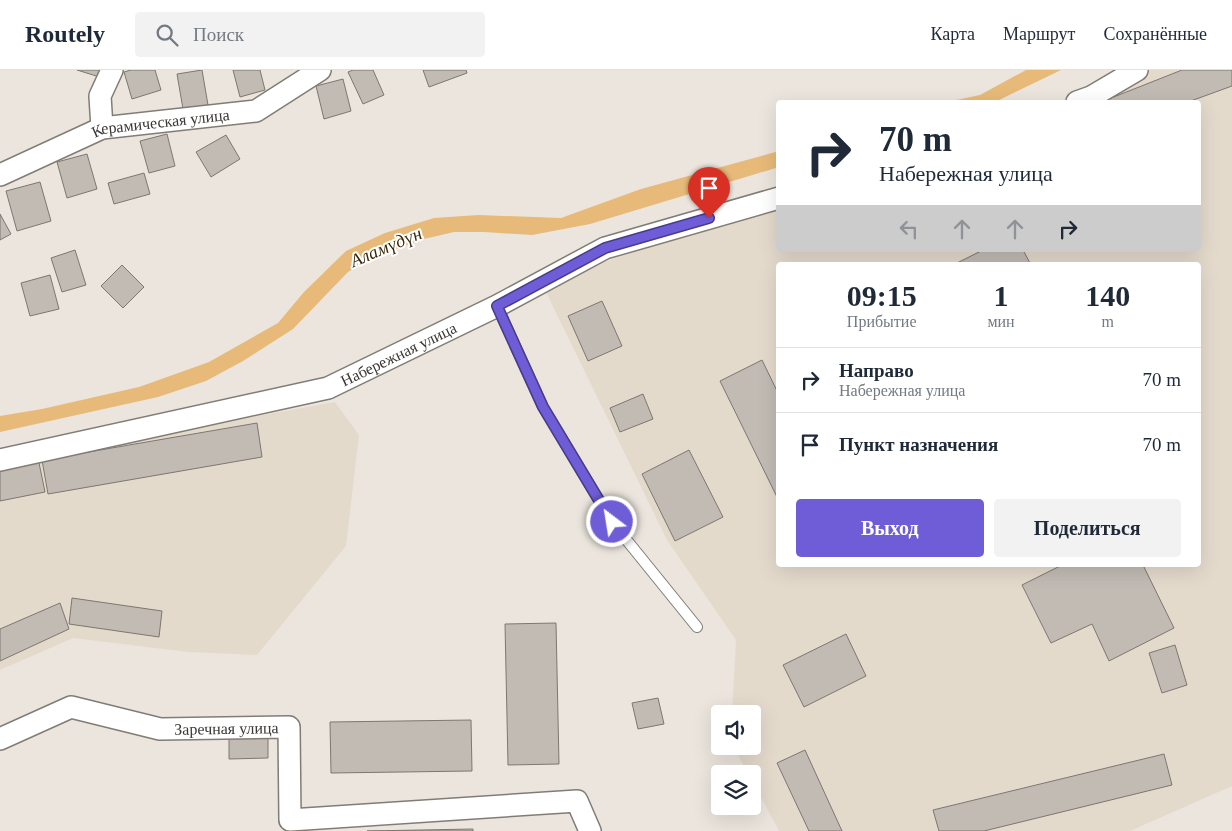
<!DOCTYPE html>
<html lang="ru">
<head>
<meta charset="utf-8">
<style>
	:root { --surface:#fff; --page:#f2f2f3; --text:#1f2937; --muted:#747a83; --line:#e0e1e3; --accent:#6f5dd7 }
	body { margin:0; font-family:"Times New Roman",serif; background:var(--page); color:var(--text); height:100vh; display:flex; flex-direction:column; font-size:19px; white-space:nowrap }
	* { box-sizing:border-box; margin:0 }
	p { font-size:16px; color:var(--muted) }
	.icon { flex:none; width:28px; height:28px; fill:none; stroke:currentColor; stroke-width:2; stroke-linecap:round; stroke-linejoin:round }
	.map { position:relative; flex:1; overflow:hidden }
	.panel { position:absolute; left:776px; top:192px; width:425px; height:305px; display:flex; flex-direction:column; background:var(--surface); border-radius:5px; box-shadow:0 5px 20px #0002 }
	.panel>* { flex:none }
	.guide { position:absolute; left:776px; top:30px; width:425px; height:152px; border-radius:5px; box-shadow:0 5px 20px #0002; background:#fff; color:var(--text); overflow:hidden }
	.controls { position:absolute; left:711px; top:635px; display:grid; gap:10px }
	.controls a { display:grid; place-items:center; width:50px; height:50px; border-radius:5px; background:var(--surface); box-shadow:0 5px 20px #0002; font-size:25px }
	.pin { position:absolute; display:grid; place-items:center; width:42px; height:42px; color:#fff; margin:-51px -21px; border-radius:50% 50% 50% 0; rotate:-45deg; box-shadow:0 0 5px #0007 }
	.pin .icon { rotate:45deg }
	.me { position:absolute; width:55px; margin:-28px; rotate:329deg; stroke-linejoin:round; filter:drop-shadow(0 0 4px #0008) }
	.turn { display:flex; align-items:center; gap:18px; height:105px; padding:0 20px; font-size:22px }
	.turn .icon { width:65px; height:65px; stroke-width:2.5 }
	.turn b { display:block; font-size:35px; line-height:42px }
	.lanes { display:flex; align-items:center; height:48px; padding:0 20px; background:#0003; justify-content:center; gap:25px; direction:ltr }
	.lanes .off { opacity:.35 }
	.eta { display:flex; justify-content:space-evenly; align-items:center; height:85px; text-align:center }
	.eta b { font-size:30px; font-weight:700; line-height:35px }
	.cta { display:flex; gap:10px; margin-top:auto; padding:10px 20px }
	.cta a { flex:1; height:58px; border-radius:5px; background:var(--accent); color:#fff; font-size:20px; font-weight:700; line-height:58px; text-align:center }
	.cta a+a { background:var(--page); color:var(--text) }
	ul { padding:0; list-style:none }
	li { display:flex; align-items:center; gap:15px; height:65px; padding:0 20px; border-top:1px solid var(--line) }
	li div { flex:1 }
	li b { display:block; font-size:19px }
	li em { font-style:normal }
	header { display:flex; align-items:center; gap:30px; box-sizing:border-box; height:70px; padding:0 25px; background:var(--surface); border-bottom:1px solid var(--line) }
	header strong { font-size:24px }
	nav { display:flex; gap:28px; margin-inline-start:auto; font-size:18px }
	.search { width:350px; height:45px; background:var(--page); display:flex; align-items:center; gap:12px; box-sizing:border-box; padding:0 18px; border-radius:5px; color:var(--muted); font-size:19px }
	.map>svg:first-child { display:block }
	.built { fill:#e4dacc; fill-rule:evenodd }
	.water { fill:#e7ba79 }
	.building { fill:#c1bbb4; stroke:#7c7770 }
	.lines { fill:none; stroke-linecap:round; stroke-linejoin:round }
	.service-casing { stroke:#817c75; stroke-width:12 }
	.minor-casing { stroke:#817c75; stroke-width:24 }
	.service { stroke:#fff; stroke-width:10 }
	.minor { stroke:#fff; stroke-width:21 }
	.route-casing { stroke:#483c8c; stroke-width:12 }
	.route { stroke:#6f5dd7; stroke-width:9 }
	.labels { text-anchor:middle; stroke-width:4; stroke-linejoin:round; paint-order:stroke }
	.street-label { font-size:16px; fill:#3a3734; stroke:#fff }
	.water-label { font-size:18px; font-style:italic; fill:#372507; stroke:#fff }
</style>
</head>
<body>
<header>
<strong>Routely</strong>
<div class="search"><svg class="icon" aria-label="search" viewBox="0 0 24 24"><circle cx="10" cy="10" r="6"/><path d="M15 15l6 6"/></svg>Поиск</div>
<nav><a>Карта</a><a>Маршрут</a><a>Сохранённые</a></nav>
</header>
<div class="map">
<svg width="1232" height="761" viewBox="0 0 1232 761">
	<rect width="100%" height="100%" fill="#ebe5dd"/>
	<g class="built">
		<path d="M1150,0H1232V716L1130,761H779L753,712L752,704H748L733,676H752V644H732L736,570L667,470L544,218L615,188L779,139V180H1199V32H1090ZM779,195H1199V495H779Z"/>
		<polygon points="335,332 359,365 346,476 257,585 188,582 73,568 0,600 0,394 173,361"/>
	</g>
	<g class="water">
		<polygon points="1026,0 1061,0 995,32 947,32 980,25"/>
		<polygon points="779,81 779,97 590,154 532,165 484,162 454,162 424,169 390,181 368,189 348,202 293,259 243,291 206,311 158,327 0,362 0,346 42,339 139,317 209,292 278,253 304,222 346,181 385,163 434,148 478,145 561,148 641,119"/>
	</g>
	<g class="building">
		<polygon points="77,0 109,0 106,9"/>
		<polygon points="131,0 155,0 161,20 132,29 124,2"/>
		<polygon points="202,0 208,35 183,39 177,4"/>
		<polygon points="233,0 260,0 265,20 240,27"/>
		<polygon points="353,0 373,0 384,25 363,34 348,2"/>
		<polygon points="423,0 466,0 467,3 429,17"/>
		<polygon points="1182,0 1232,0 1232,16 1188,32 1101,32"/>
		<polygon points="343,9 351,41 324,49 316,16"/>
		<polygon points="167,64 175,96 149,103 140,71"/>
		<polygon points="226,65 240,89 211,107 196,82"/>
		<polygon points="87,84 97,119 67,128 57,92"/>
		<polygon points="144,103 150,124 114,134 108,113"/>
		<polygon points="40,112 51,151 17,161 6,121"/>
		<polygon points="0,144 11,164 0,170"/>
		<polygon points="75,180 86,215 62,222 51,188"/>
		<polygon points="983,180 1023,180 1031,195 953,195"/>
		<polygon points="122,195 144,217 123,238 101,216"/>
		<polygon points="50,205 59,239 30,246 21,213"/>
		<polygon points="602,231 622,276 588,291 568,246"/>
		<polygon points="762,290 779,325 779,427 777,427 720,311"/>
		<polygon points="643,324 653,349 620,362 610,338"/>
		<polygon points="257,353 262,387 48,424 42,390"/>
		<polygon points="689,380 723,447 675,471 642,404"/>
		<polygon points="38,388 45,422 0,431 0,395"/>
		<polygon points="1062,495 1143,495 1174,558 1109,591 1092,554 1051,573 1022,515"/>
		<polygon points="72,528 162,541 159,567 69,554"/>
		<polygon points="60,533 69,559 0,591 0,559"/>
		<polygon points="556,553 559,694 508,695 505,554"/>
		<polygon points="846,564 866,606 804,637 783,595"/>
		<polygon points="1175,575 1187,615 1162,623 1149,583"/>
		<polygon points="658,628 664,654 638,659 632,633"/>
		<polygon points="471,650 472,701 331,703 330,652"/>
		<polygon points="268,663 268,688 229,689 229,664"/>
		<polygon points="805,680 842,761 809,761 777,693"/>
		<polygon points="1164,684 1172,715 984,761 939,761 933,740"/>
		<polygon points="473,759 473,761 367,761"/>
	</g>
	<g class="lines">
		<defs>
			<polyline id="service" points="497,236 543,337 612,452 697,557"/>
			<g id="minor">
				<polyline points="1077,32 1091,27 1137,0"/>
				<polyline points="102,58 100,26 112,0"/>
				<path id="s1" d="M0,105L102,58L256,41L320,0"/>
				<path id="s2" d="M0,390L328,318L497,236L605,178L779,128"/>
				<path id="s3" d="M0,669L71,637L160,659L289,657L290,750L577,731L590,761"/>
			</g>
		</defs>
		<use href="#service" class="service-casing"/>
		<use href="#minor" class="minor-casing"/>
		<use href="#service" class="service"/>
		<use href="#minor" class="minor"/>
	</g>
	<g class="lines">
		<defs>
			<polyline id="route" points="612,452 543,337 497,236 605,178 709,148"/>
		</defs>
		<use href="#route" class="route-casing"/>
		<use href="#route" class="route"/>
	</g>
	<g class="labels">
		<g class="street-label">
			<text dy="6" stroke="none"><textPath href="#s1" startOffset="171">Керамическая улица</textPath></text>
			<text dy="6" stroke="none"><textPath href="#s2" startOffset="414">Набережная улица</textPath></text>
			<text dy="6" stroke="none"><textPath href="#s3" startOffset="236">Заречная улица</textPath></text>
		</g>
		<g class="water-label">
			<text transform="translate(386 177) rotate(-23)" y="6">Аламүдүн</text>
		</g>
	</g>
</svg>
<div class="controls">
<a><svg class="icon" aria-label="sound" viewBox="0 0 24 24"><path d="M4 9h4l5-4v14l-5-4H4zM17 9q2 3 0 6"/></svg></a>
<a><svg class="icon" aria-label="layers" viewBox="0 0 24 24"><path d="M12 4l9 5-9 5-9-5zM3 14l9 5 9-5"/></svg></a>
</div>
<div class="pin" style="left:709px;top:148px;background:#d93025"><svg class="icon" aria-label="arrive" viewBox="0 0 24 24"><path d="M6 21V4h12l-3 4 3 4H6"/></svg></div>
<svg class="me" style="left:612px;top:452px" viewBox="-20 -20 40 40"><circle r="17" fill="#6f5dd7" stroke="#fff" stroke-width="3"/><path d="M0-11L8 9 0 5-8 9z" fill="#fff"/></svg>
<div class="guide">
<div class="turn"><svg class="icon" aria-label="right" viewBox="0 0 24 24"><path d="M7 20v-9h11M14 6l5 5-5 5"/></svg><div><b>70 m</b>Набережная улица</div></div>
<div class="lanes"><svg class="icon off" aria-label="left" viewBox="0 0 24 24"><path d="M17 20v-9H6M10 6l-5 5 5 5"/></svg><svg class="icon off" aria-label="ahead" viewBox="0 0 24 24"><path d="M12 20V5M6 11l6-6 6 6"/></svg><svg class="icon off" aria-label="ahead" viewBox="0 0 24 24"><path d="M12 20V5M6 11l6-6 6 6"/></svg><svg class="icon" aria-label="right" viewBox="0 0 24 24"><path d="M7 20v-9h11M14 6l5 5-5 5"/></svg></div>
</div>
<section class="panel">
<div class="eta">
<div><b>09:15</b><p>Прибытие</p></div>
<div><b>1</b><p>мин</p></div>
<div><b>140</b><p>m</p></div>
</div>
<ul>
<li><svg class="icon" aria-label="right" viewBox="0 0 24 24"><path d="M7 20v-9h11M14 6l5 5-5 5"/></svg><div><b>Направо</b><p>Набережная улица</p></div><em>70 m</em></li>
<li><svg class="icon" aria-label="arrive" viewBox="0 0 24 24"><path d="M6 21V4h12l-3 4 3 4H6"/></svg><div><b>Пункт назначения</b></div><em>70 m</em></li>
</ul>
<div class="cta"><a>Выход</a><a>Поделиться</a></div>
</section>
</div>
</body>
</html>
